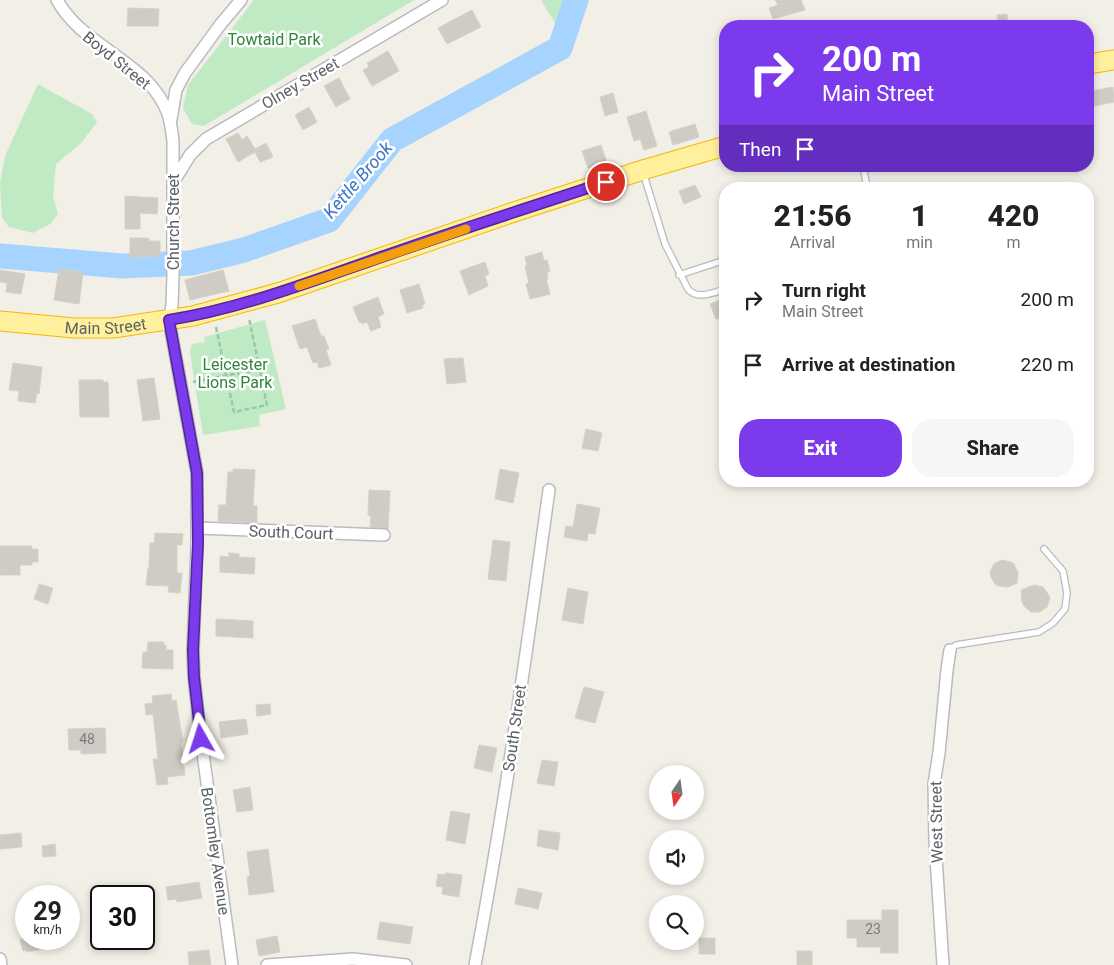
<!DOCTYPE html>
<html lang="en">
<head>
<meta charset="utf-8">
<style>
	:root { --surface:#fff; --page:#f6f6f6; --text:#222; --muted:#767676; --accent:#7c3aed }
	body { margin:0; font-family:Roboto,sans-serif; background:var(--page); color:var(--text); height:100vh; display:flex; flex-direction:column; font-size:19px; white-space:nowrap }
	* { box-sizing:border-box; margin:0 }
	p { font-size:16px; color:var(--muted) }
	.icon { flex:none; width:28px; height:28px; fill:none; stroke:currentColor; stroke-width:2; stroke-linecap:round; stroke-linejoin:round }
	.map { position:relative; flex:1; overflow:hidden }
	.side { position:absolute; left:719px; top:182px; width:375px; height:305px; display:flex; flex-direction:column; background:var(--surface); border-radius:20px; box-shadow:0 2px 8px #0003 }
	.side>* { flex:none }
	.top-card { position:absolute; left:719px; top:20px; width:375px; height:152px; border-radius:20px; box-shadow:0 2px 8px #0003; background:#7c3aed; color:#fff; overflow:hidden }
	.needle { width:32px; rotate:193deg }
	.tools { position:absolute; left:649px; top:765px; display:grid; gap:10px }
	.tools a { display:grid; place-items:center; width:55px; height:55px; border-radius:50%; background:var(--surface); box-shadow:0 2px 8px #0003; font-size:25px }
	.speed { position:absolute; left:15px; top:885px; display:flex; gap:10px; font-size:25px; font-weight:700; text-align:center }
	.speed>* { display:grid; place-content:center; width:65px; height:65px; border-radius:50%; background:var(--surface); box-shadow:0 2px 8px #0003; line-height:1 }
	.speed small { font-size:12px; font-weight:400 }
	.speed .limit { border:2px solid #111; border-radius:8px; background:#fff; color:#111 }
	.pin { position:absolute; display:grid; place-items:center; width:42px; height:42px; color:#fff; margin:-21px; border:2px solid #fff; border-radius:50%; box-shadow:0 1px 5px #0007 }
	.me { position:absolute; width:55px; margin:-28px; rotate:354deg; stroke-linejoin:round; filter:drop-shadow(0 0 4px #0008) }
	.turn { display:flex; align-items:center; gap:18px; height:105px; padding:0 20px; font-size:22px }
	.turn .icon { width:65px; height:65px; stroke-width:2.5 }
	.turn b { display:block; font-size:35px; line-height:42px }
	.then { display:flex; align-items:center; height:48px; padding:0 20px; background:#0003; gap:10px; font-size:19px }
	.eta { display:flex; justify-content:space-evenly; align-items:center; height:85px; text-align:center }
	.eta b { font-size:30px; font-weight:800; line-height:35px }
	.action { display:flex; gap:10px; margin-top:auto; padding:10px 20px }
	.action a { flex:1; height:58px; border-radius:20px; background:var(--accent); color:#fff; font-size:20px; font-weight:800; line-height:58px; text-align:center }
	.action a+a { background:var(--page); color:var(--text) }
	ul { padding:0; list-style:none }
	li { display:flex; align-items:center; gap:15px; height:65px; padding:0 20px }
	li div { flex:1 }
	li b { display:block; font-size:19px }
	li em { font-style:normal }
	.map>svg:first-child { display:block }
	.green { fill:#c0eac3 }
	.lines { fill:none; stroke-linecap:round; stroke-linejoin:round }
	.river { stroke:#a7d4ff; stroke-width:25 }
	.building { fill:#ceccc4; stroke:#d6d1c3 }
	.service-casing { stroke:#b8bbc0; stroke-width:8 }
	.minor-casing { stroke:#b8bbc0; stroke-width:14 }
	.trunk-casing { stroke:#f6b700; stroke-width:21 }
	.path { stroke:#97c9a9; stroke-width:2.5; stroke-dasharray:5 2.5; stroke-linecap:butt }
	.service { stroke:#fff; stroke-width:5.5 }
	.minor { stroke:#fff; stroke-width:11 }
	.trunk { stroke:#fff09d; stroke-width:19 }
	.route-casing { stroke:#51269a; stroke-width:12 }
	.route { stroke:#7c3aed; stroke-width:9 }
	.slow { stroke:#f59e0b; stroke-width:9 }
	.labels { text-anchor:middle; stroke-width:5; stroke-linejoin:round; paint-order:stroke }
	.number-label { font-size:14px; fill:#797c7e }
	.park-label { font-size:16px; fill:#2d8637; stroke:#fff }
	.street-label { font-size:16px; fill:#5d6167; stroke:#fff }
	.water-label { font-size:18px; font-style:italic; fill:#3c77c5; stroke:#fff }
</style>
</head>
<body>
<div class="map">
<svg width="1114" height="965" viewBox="0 0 1114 965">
	<rect width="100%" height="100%" fill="#f1efe6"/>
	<g class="green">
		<polygon points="254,0 414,0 204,126 192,124 183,108 188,85"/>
		<polygon points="541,0 571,0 560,31"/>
		<polygon points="38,84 92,114 97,122 81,143 56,164 53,196 58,214 50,224 33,233 9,227 2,218 0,183 5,156"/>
		<polygon points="265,320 286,409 259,415 260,426 203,435 190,352 192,344 205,342 204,337"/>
	</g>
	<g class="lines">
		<polyline class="river" points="0,256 122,266 191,263 244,250 329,220 392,140 560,48 576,0"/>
	</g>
	<g class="building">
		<polygon points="775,0 801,0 805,10 773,19 769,8 778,5"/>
		<polygon points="128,8 159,9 158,26 127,26"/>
		<polygon points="472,10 481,27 447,44 438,28"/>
		<polygon points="1007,14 1008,26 998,26 997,15"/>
		<polygon points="388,51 399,71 372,86 363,70 369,67 367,63"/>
		<polygon points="339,78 350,99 336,107 324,86"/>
		<polygon points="1113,87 1114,102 1094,106 1091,91"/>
		<polygon points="613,93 618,112 605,116 600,97"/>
		<polygon points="309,107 317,122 303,130 295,115"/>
		<polygon points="646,111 657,146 644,150 640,139 634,141 627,117"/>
		<polygon points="695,124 699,137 673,145 669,132"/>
		<polygon points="238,133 242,140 247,136 255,149 266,143 273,157 260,162 255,152 238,162 226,139"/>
		<polygon points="601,145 607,163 588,168 582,151"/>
		<polygon points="695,185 701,197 684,204 679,191"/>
		<polygon points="125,196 158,198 157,214 140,213 140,229 125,229"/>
		<polygon points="130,238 149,238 149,241 160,241 160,256 130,257"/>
		<polygon points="542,252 544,261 547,260 550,271 547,272 548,279 546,279 550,294 530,299 526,284 529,283 525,266 527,266 525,257"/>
		<polygon points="485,262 489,274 485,276 488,286 469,295 460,271"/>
		<polygon points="59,269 83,272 79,304 54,300"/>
		<polygon points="0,270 25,274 21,294 6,292 7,283 0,282"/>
		<polygon points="223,270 229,291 190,300 185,280"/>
		<polygon points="419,284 425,304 422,305 423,308 407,313 400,290"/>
		<polygon points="378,297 384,314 378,317 381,327 371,331 367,322 362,324 361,322 359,322 353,307"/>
		<polygon points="725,298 725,316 716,319 710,304"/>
		<polygon points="315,319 321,336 324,336 329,349 326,350 331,365 319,368 317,362 313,363 307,347 300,349 292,326"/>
		<polygon points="463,358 466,382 447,384 444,359"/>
		<polygon points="13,363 42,367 39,394 37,393 35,403 18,401 19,391 9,390"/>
		<polygon points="154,378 160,419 143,421 137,380"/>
		<polygon points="79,380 103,380 103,382 108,382 109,417 80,417"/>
		<polygon points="586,429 602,433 598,451 582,448"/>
		<polygon points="233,469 255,470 253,506 257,506 257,523 218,521 219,505 226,505 228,472 233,472"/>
		<polygon points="500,469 519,473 513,503 495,499"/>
		<polygon points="369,490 390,491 388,529 370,527 371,516 368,515"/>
		<polygon points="577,504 600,508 595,534 588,533 587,541 564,537 566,526 573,527"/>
		<polygon points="155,533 183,534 182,545 177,545 177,573 182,573 180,593 168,592 169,586 146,585 148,568 149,568 150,543 154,543"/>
		<polygon points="493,540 510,542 506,581 488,579"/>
		<polygon points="0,546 32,546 31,549 38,549 38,562 32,562 32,565 20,565 20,575 0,575"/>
		<polygon points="229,553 239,554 239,557 255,558 254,574 220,572 220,556 229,557"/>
		<polygon points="1002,560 1011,562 1014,564 1018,573 1017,583 1008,587 999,586 995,584 991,577 990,572 994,564"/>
		<polygon points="39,584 53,588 48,604 34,599"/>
		<polygon points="1034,585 1043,587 1048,594 1050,598 1047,607 1040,612 1031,612 1024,606 1022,602 1021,590"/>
		<polygon points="568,588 588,592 583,624 562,620"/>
		<polygon points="216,619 253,621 253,638 216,636"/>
		<polygon points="148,642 164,642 163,645 166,645 166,650 173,650 173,669 142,668 143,652 147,652"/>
		<polygon points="584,687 604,692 595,723 575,718"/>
		<polygon points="171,694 172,701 176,700 183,742 181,742 185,775 167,777 168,784 157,785 153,759 158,759 153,714 146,715 145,704 153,703 152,696"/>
		<polygon points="270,704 271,714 257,716 256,705"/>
		<polygon points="246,719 248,734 221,738 219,722"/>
		<polygon points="105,728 106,753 81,754 81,750 69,750 68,729"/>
		<polygon points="479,745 497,748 492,772 474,768"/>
		<polygon points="542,760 558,762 554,786 537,783"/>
		<polygon points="250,787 253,810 237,812 233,790"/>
		<polygon points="451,811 470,814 465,844 446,840"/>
		<polygon points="539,830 560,833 558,850 537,846"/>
		<polygon points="21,833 22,847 0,849 0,835"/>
		<polygon points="55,844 56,856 43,857 42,846"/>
		<polygon points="268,849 274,892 249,895 247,877 250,876 247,852"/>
		<polygon points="445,873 462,875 459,897 442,894 443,887 436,886 438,874 445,875"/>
		<polygon points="199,882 202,898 177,902 176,899 168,900 166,887"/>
		<polygon points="518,888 542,893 538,909 515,904"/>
		<polygon points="882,910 898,910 898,953 880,953 881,947 857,947 857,938 847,938 847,920 882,920"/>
		<polygon points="380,922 413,927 410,944 377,939"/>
		<polygon points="277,936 280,952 259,956 256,940"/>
		<rect x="699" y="938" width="16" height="16"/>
		<polygon points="20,939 66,939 66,944 27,952 26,950 23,951"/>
		<polygon points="209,950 211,965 189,965 188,952"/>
		<rect x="797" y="951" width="15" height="14"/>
	</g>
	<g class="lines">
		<defs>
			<g id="service">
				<polyline points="863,166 866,182 865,189"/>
				<path d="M643,172L665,244L688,289C697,300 713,293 725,289"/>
				<polyline points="679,275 725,260"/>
				<polyline points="950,650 956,645 1039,632 1053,623 1065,609 1067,593 1063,571 1044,549"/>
			</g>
			<g id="minor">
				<path d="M57,0C83,48 149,61 168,114C171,123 172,132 173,141V275L172,305L169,320L197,473V543L193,651L194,677L201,739L232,965"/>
				<polyline points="171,119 176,90 185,73 220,25 241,0"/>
				<polyline points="174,181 190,155 206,139 442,0"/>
				<polyline points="198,528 384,535"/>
				<polyline points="0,959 1,965"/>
				<polyline points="267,965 353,959 406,965"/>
				<path d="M475,965C505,807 527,648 549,490"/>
				<polyline points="943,965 935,842 934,784 939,753 947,670 950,650"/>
			</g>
			<g id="trunk">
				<polyline points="1088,64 1114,60"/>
				<path id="s1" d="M0,321L74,328H113L193,316L278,293L514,212L646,169L725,146"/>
			</g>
		</defs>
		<use href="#service" class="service-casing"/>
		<use href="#minor" class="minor-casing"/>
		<use href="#trunk" class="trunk-casing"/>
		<g class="path">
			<polyline points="216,327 234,412 267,405 249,318"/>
			<circle cx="243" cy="372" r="4.5"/>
			<polyline points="248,372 260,370"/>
			<polyline points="193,382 239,373"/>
		</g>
		<use href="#service" class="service"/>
		<use href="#minor" class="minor"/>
		<use href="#trunk" class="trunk"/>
	</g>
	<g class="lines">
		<defs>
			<path id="route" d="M201,739L194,677L193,650L198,543L197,473L169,320C245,308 317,279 390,254C461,229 534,206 606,182"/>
		</defs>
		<use href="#route" class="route-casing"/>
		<use href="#route" class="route"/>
		<polyline class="slow" points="299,286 466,229"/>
	</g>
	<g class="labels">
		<g class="number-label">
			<text x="87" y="744">48</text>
			<text x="873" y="934">23</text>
		</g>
		<g class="park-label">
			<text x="274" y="45">Towtaid Park</text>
			<text x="235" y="370">Leicester<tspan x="235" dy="18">Lions Park</tspan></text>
		</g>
		<g class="street-label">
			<text transform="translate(117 60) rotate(39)" y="6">Boyd Street</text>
			<text transform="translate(300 83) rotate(-30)" y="6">Olney Street</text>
			<text transform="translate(173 222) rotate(-90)" y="6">Church Street</text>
			<text dy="6" stroke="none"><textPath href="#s1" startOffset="106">Main Street</textPath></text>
			<text transform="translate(291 532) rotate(2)" y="6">South Court</text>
			<text transform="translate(514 728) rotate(-82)" y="6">South Street</text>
			<text transform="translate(936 822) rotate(-91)" y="6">West Street</text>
			<text transform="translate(216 851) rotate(82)" y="6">Bottomley Avenue</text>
		</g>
		<g class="water-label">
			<text transform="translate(358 180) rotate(-49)" y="6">Kettle Brook</text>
		</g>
	</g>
</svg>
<div class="tools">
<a><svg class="needle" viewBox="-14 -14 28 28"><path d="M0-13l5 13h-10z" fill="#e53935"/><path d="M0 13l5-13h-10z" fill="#767676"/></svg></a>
<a><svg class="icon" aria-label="sound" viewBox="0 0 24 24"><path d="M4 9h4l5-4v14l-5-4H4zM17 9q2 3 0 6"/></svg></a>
<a><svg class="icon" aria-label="search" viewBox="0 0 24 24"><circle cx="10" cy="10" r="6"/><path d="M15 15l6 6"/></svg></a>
</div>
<div class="speed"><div>29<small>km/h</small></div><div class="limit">30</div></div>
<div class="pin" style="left:606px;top:182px;background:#d93025"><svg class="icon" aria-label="arrive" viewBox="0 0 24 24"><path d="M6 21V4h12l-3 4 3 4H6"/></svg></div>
<svg class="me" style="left:201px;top:739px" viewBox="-20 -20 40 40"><path d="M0-17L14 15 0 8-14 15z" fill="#7c3aed" stroke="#fff" stroke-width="4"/></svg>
<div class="top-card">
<div class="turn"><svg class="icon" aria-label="right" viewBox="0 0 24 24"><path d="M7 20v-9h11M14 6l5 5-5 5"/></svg><div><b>200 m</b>Main Street</div></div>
<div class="then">Then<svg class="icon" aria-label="arrive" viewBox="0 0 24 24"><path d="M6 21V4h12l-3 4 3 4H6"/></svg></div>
</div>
<section class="side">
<div class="eta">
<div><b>21:56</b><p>Arrival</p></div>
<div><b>1</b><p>min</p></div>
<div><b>420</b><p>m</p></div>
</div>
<ul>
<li><svg class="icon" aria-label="right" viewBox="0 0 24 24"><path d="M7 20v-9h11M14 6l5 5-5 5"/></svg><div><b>Turn right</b><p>Main Street</p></div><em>200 m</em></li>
<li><svg class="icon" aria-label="arrive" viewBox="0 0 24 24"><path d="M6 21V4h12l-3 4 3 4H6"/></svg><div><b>Arrive at destination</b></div><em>220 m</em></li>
</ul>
<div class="action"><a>Exit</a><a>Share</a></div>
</section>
</div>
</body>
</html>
